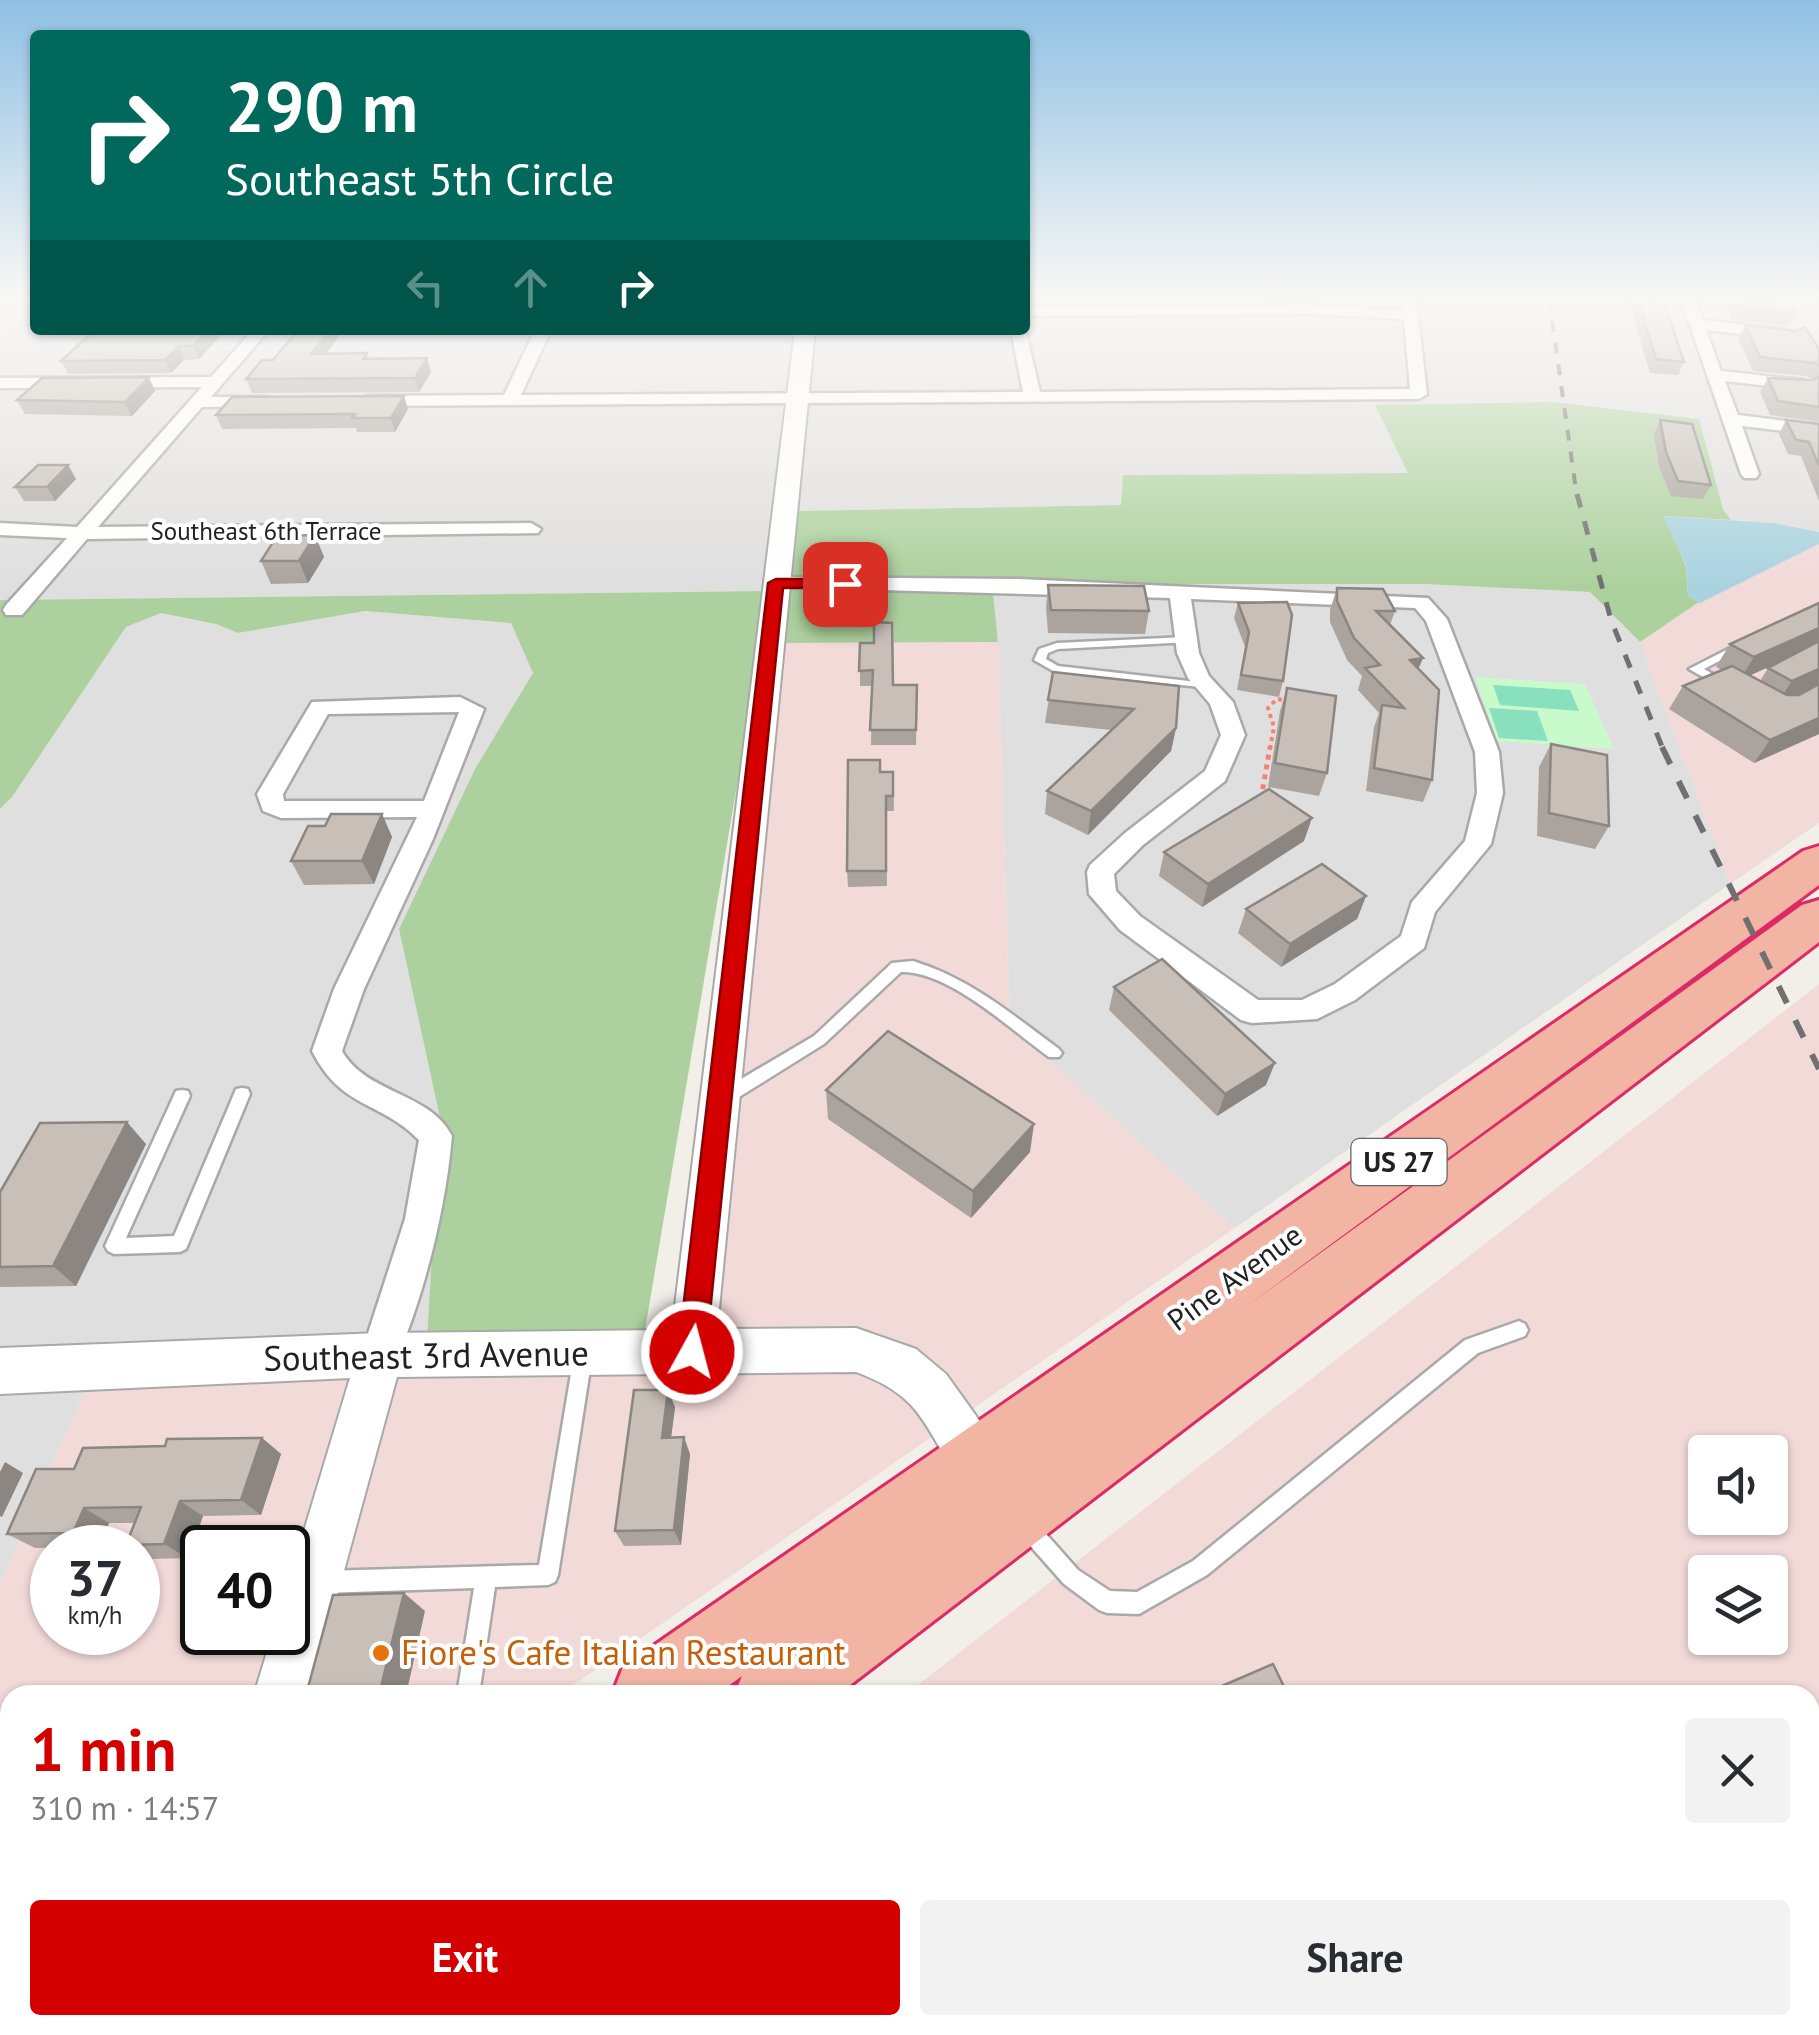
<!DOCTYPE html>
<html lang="en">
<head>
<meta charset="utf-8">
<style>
	:root { --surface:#fff; --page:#f2f2f3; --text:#2b2b33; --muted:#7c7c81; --accent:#d40000 }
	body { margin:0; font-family:"PT Sans",sans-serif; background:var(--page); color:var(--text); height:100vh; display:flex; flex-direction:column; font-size:38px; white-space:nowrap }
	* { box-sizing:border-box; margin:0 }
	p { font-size:32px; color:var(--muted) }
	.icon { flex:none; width:55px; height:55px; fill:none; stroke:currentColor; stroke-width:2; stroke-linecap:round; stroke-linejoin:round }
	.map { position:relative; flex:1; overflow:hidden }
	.panel { position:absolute; left:0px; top:1685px; width:1820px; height:350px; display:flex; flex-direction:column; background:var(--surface); border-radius:30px 30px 0 0; box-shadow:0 2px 8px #0004 }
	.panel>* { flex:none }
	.banner { position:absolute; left:30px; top:30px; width:1000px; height:305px; border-radius:10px; box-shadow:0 2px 8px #0004; background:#00695c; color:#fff; overflow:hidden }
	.tools { position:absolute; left:1688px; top:1435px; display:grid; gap:20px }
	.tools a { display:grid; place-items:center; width:100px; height:100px; border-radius:10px; background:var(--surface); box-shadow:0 2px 8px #0004; font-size:50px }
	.speed { position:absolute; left:30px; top:1525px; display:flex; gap:20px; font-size:50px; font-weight:700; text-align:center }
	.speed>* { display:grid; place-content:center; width:130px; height:130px; border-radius:50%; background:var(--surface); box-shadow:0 2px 8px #0004; line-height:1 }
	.speed small { font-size:25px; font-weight:400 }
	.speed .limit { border:5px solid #111; border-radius:15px; background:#fff; color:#111 }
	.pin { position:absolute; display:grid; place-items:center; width:85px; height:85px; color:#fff; margin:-42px; border-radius:20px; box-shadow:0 5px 15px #0006 }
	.me { position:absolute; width:110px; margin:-55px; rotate:7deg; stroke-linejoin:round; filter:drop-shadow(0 0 8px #0008) }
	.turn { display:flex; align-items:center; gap:35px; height:210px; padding:0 30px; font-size:45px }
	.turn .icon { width:130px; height:130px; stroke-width:2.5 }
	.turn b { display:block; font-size:70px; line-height:85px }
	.lanes { display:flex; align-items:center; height:95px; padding:0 30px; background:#0003; justify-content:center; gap:50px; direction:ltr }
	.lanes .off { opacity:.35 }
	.round { display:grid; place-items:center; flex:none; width:105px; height:105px; border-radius:10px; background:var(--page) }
	.head { display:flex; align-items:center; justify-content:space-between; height:170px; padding:0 30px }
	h1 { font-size:60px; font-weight:600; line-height:75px; color:var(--accent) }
	.action { display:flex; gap:20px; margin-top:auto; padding:20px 30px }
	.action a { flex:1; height:115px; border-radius:10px; background:var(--accent); color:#fff; font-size:40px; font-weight:600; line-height:115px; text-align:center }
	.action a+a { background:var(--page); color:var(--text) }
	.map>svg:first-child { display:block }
	.residential { fill:#e0dfdf }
	.commercial { fill:#f2dad9; fill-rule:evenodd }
	.forest { fill:#add19e }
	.park { fill:#c8facc }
	.pitch { fill:#88e0be }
	.water { fill:#aad3df }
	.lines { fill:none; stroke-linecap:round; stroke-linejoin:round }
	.service-casing { stroke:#a9a9a9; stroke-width:5 }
	.minor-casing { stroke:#a9a9a9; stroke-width:5 }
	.tertiary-casing { stroke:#a9a9a9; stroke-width:4 }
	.trunk-casing { stroke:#dc2a67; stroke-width:6 }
	.path-far1 { stroke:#fa8072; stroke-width:4; stroke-dasharray:4 4; stroke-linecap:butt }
	.path { stroke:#fa8072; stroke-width:5; stroke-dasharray:5 5; stroke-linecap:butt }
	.service { fill:#fff; fill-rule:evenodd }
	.minor { fill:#fff; fill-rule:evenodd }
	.tertiary { fill:#fff; fill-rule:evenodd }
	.trunk { fill:#f2b4a3; fill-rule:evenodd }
	.rail-far2 { stroke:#707070; stroke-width:4; stroke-dasharray:11 11; stroke-linecap:butt }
	.rail-far1 { stroke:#707070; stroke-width:5; stroke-dasharray:14 14; stroke-linecap:butt }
	.rail { stroke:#707070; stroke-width:6; stroke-dasharray:19 19; stroke-linecap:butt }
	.wall { fill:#aba49e; fill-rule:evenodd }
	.shaded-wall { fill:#8b8681 }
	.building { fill:#c7bfb8; stroke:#8b8681; stroke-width:2.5 }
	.route { fill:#d40000; stroke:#8a0000; stroke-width:2.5 }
	.food-dot { fill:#e8710a; stroke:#fff; stroke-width:4 }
	.labels { text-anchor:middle; stroke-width:8; stroke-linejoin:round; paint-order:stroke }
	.far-street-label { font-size:25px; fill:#222; stroke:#fff }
	.shield { fill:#fff; stroke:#646464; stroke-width:2.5 }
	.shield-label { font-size:28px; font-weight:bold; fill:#222 }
	.street-label { font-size:30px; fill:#222; stroke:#fff }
	.near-street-label { font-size:35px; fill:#222; stroke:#fff }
	.near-food-label { font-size:35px; fill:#c56008; stroke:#fff; text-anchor:start }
</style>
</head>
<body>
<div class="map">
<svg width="1819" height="2035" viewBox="0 0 1819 2035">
	<rect width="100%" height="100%" fill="#f2efe9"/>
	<g class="residential">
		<polygon points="0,299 35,299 35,330 797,330 764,591 0,600 0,339 26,314 0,313"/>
		<polygon points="1025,299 1819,299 1819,532 1774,523 1731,520 1723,509 1376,405 1409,473 1124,475 1121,505 795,511 813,330 1025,330"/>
		<polygon points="991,584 1424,584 1590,592 1640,642 1730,884 1235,1228 1010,1025 998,642"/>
		<polygon points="365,611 511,623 534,673 475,769 399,929 440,1118 427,1338 107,1341 102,1350 0,1355 0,809 12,797 126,627 161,613 216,624 238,633"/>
		<polygon points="88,1384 0,1585 0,1388"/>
	</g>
	<g class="commercial">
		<polygon points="1819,544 1819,823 1730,884 1640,642 1699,602"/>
		<polygon points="998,642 1010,1025 1235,1228 968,1412 943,1378 714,1335 781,643"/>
		<path d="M1819,984V2035H468L481,2025H1810V1695H905ZM1705,1452H1770V1518H1705ZM1705,1572H1770V1638H1705Z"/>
		<polygon points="852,1367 913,1400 936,1434 559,1695 306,1695 395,1372"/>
		<path d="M355,1372L288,1597V1548H202V1632L277,1633L258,1695H10V2025H83L68,2035H0V1585L88,1384ZM52,1548H138V1632H52Z"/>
	</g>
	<g class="forest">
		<polygon points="1553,402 1699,419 1723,509 1731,520 1664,516 1686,566 1688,595 1699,602 1640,642 1590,592 1424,584 992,584 998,642 781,643 795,511 1121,505 1123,475 1408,473 1375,405"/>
		<polygon points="764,591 751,702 644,1336 427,1338 440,1118 399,929 475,769 533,673 511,623 365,611 238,633 216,624 161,613 126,627 12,797 0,809 0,600"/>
	</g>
	<polygon class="park" points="1475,677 1585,684 1614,749 1497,741"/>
	<g class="pitch">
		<polygon points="1493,685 1570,690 1579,711 1500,705"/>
		<polygon points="1489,708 1537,711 1548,741 1499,738"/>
	</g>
	<polygon class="water" points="1663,516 1774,523 1819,532 1819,544 1700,603 1688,595 1686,565"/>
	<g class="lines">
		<defs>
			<g id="service">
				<polygon points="1186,637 1191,640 1190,642 1058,649 1048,653 1046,659 1058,666 1206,683 1210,684 1210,688 1055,672 1034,660 1039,649 1057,643"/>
				<polygon points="1740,643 1746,646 1744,648 1704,669 1727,682 1727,686 1719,686 1689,669"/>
				<path d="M913,961C969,978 1013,1015 1059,1049L1062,1053L1059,1057H1049C1010,1029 949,971 901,972L824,1044L731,1102L725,1103L719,1102L717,1097L719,1092L814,1036L892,963Z"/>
				<polygon points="242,1088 248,1089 250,1094 186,1249 180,1252 114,1254 108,1251 105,1246 176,1091 182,1090 188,1091 190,1096 126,1238 174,1236 234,1094 236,1089"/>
				<polygon points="1519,1321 1525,1324 1528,1330 1525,1336 1478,1353 1207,1575 1139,1614 1107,1613 1099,1610 1064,1584 1018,1532 1015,1525 1018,1518 1025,1515 1032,1518 1078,1570 1110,1591 1137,1592 1193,1561 1465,1340"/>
				<polygon points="583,1347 590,1350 592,1356 558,1575 555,1582 548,1585 495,1587 479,1695 457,1695 474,1588 323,1593 316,1589 312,1582 316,1575 323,1571 539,1565 574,1356 576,1350"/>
				<polygon points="10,1803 10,1844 8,1847 0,1851 0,1811 2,1807"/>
				<polygon points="554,2025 580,2025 584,2035 558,2035"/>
				<polygon points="714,2025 742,2025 746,2035 718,2035"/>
			</g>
			<g id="minor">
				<polygon points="1402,299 1416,299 1427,394 1419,399 367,406 359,401 367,396 504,395 535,330 551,330 521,395 1023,392 1011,330 1025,328 1040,392 1410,389 1404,319 1310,314 1025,316 1025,308 1310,306 1403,310"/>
				<polygon points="1681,299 1695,299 1703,320 1783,329 1791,334 1783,339 1706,330 1721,371 1804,380 1812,385 1804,390 1725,381 1738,415 1819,425 1819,435 1742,426 1759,474 1756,478 1744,478 1741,474"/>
				<polygon points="253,330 269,330 211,397 266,397 272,398 272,406 202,407 98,527 531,523 541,529 538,533 87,539 22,615 6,615 3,610 6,605 67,538 0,535 0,523 77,527 202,387 0,388 0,378 211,377"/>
				<path d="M776,577L1019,579L1428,598L1447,619L1499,752L1503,793L1491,844L1435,912L1424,948L1355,1000L1317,1019L1252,1023L1241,1020L1120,930L1089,894L1087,872L1090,865L1125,833L1205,771L1221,735L1210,704L1188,678L1177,653L1170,598L769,587L766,583ZM1191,599L1415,608L1426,621L1475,752L1477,793L1465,841L1412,902L1401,936L1335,984L1302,1000H1258L1140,916L1116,891L1114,874L1143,845L1225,781L1245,735L1233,702L1209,676L1199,653Z"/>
				<path d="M460,697L484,709L433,839L364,989L342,1051C366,1094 430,1092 452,1136C445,1214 424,1296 393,1368L380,1373L367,1368L361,1355L405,1219L419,1140C380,1100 342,1110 312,1051L334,989L417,817L281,818L263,811L257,794L312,702ZM459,712L424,801H284L283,794L328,714Z"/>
			</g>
			<path id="tertiary" d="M795,330H815L717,1329L856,1328L916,1349L946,1374L1007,1459L1014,1477L1007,1495L989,1502C950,1486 939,1434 910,1404C894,1388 877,1380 856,1372L397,1377L310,1695H254L273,1632H288V1584L350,1378L0,1394V1348L380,1333L672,1330Z"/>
			<g id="trunk">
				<polygon points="1819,846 1819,885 1243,1309 1802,905 1819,900 1819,942 837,1695 734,1695 742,1676 716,1695 612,1695 623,1667 1803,851"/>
				<polygon points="211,2025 315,2025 311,2035 207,2035"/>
			</g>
		</defs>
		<use href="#service" class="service-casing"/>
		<use href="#minor" class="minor-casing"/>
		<use href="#tertiary" class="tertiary-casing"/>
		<use href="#trunk" class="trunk-casing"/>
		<polyline class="path-far1" points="1270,749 1274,727 1268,708 1277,699 1290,701"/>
		<polyline class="path" points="1261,799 1270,747"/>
		<use href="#service" class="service"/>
		<use href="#minor" class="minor"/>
		<use href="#tertiary" class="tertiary"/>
		<use href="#trunk" class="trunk"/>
		<polyline class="rail-far2" points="1549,299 1577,497"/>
		<polyline class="rail-far1" points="1577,494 1611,620 1663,749"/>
		<polyline class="rail" points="1662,747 1819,1069"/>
	</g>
	<g class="wall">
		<polygon points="1628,299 1663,299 1684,362 1678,375 1650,373"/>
		<polygon points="1723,299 1791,299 1790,303 1796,313 1789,326 1732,320"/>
		<polygon points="1745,325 1819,349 1819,422 1770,415 1760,392 1768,378 1813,380 1807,376 1753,371 1738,338"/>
		<polygon points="95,330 226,330 199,359 184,360 171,373 68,374 61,361"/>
		<polygon points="367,353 368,359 431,372 419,392 252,393 246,379 273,360 326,354"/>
		<polygon points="155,391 132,416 25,414 17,400"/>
		<polygon points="404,396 408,409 395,432 357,432 356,428 222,429 216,415"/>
		<polygon points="1660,420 1711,485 1703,499 1671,496 1659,467 1654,434"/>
		<polygon points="1786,420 1819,424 1819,501 1801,456 1788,454 1779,434"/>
		<polygon points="68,465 76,479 55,501 24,501 15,487"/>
		<polygon points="315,535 324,557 308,583 271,584 261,561"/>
		<polygon points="1048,585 1149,611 1145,634 1048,633 1046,608"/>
		<polygon points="1337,588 1395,611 1390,625 1423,658 1418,669 1432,780 1423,802 1366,791 1374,727 1379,713 1358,690 1362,676 1347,660 1330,622 1330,610"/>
		<polygon points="1238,603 1283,681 1279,697 1237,690 1245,647 1234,618"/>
		<path d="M1819,603V734L1754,763L1669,709L1683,686L1722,670L1716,667L1730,644ZM1780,662L1768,668L1760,681L1750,675Z"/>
		<polygon points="860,643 893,685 917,685 916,745 871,745 872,686 860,686"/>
		<polygon points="1053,672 1176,728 1171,751 1088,835 1045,814 1047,791 1111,730 1045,723"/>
		<polygon points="1287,688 1327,773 1319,796 1268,787 1280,711"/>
		<polygon points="1551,744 1609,826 1595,849 1537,836 1539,767"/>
		<polygon points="880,772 893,772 894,811 886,811 887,886 848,887 847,871"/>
		<polygon points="382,814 392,837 374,884 304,885 291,861 325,826"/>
		<polygon points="1304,841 1202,907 1159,876 1164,852"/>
		<polygon points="1366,896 1357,919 1281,967 1238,933 1246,909"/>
		<polygon points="1114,987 1266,1085 1217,1116 1109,1010"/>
		<polygon points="826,1090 1030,1152 971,1218 828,1119"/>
		<polygon points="146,1144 76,1286 0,1287 0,1192"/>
		<polygon points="675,1407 671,1437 690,1454 681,1545 624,1546 615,1531"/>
		<polygon points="262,1438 281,1454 261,1515 203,1516 188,1558 151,1559 138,1552 138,1548 131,1548 126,1545 135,1523 109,1523 99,1547 35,1548 7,1534 74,1469 165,1446"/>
	</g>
	<g class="shaded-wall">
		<polygon points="209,330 226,330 199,359 193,346"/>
		<polygon points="330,330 344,330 316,367 311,354"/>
		<polygon points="179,346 184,360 171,373 165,360"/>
		<polygon points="427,358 431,372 419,392 415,378"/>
		<polygon points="149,377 155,391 132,416 125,402"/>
		<polygon points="404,396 408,409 395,432 391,418"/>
		<polygon points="68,465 76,479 55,501 47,487"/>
		<polygon points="315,535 324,557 308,583 299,561"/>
		<polygon points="1819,628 1819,644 1740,680 1754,657"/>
		<polygon points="1423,658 1414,679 1410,660"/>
		<polygon points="1819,669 1819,685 1777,704 1792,681"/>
		<polygon points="1819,718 1819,734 1754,763 1770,740"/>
		<polygon points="1176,728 1171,751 1088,835 1091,811"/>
		<polygon points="382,814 392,837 374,884 362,861"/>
		<polygon points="1312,818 1304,841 1202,907 1208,884"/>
		<polygon points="1366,896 1357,919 1281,967 1290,944"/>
		<polygon points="1275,1063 1266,1085 1217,1116 1225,1094"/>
		<polygon points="127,1122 146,1144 76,1286 53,1266"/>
		<polygon points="1034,1124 1030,1152 971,1218 973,1191"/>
		<polygon points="668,1390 675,1407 669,1454 662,1438"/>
		<polygon points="684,1437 690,1454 681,1545 674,1530"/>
		<polygon points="262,1438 281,1454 261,1515 241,1500"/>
		<polygon points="5,1462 23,1473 2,1517 0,1516 0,1472"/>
		<polygon points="180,1501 203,1516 188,1558 164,1544"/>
		<polygon points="84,1508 109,1523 99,1547 73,1533"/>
		<polygon points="404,1593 425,1611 406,1695 379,1695"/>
		<polygon points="661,2025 667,2025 672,2035 665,2035"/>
	</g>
	<g class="building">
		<polygon points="1638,299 1663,299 1684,362 1656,359"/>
		<polygon points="1735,299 1787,299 1796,313 1739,307"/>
		<polygon points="1745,325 1796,331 1805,327 1819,349 1819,366 1815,363 1760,357"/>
		<polygon points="95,330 209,330 193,346 179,346 165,360 61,361"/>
		<polygon points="298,330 330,330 311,354 367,353 363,359 427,358 415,378 246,379 262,360 273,360"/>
		<polygon points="1819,376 1819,407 1778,401 1768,378 1814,380"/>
		<polygon points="149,377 125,402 17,400 42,378"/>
		<polygon points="404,396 391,418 352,418 355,414 216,415 232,397"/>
		<polygon points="1660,420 1692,424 1711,485 1678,481 1666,452"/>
		<polygon points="1786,420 1819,424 1819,466 1809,442 1796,440"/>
		<polygon points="38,465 68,465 47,487 15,487"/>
		<polygon points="315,535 299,561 261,561 277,536"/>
		<polygon points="1048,585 1144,586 1149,611 1051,610"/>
		<polygon points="1337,588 1383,589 1395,611 1376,611 1423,658 1410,660 1439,690 1432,780 1374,768 1382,705 1404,708 1365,668 1380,665 1354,638 1337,601"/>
		<polygon points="1287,602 1292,615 1283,681 1241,675 1249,632 1238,603"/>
		<polygon points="1819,603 1819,628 1754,657 1730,644"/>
		<polygon points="874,622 892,623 893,685 917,685 916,730 870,730 873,670 859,671 860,643 874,643"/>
		<polygon points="1819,641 1819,669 1792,681 1768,668"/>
		<polygon points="1732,666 1787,695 1799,695 1819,684 1819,718 1770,740 1683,686"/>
		<polygon points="1053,672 1179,686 1176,728 1091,811 1047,791 1134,709 1048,700"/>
		<polygon points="1287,688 1336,696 1327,773 1275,763"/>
		<polygon points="1551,744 1607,755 1609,826 1549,813"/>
		<polygon points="848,760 880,760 880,772 893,772 893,796 886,796 886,871 847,871"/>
		<polygon points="1269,789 1312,818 1208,884 1164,852"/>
		<polygon points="331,814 382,814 362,861 291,861 308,826 325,826"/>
		<polygon points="1322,864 1366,896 1290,944 1246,909"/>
		<polygon points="1162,959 1275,1063 1225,1094 1114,987"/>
		<polygon points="888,1031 1034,1124 973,1191 826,1090"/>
		<polygon points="127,1122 53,1266 0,1267 0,1192 40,1123"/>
		<polygon points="634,1390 668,1390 662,1438 684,1437 674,1530 615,1531"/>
		<polygon points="262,1438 241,1500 180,1501 164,1544 126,1545 141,1507 84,1508 73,1533 7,1534 36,1469 74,1469 83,1448 165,1446 167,1439"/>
		<polygon points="404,1593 379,1695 306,1695 333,1595"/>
		<polygon points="1273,1664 1288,1695 1201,1695"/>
		<polygon points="596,2025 661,2025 665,2035 600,2035"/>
	</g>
	<linearGradient id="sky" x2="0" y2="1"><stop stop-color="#8fc0e4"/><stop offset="0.51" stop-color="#f9f8f5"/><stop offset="1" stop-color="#f9f8f5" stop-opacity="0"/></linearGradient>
	<rect width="1819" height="584" fill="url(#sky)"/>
	<polygon class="route" points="845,579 851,580 851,587 783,588 706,1352 702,1361 692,1365 682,1361 678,1352 768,583 776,579"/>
	<circle class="food-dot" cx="381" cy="1653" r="10"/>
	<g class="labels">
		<g class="far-street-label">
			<text x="266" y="540">Southeast 6th Terrace</text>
		</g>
		<rect class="shield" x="1351.5" y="1139" width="95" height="46" rx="8"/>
		<g class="shield-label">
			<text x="1399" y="1172">US 27</text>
		</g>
		<g class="street-label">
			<text transform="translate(1235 1278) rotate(-36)" y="10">Pine Avenue</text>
		</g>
		<g class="near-street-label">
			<text transform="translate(426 1356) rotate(-1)" y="12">Southeast 3rd Avenue</text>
		</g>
		<g class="near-food-label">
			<text x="401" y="1665">Fiore's Cafe Italian Restaurant</text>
		</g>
	</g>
</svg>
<div class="tools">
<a><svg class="icon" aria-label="sound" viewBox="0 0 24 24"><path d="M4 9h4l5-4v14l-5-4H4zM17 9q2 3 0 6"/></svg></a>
<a><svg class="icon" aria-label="layers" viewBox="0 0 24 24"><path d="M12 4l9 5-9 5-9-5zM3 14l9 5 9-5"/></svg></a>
</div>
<div class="speed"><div>37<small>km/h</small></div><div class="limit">40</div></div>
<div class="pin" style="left:845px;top:584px;background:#d93025"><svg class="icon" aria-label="arrive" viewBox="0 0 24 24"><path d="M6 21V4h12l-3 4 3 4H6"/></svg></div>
<svg class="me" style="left:692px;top:1352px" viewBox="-20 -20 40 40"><circle r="17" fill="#d40000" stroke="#fff" stroke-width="3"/><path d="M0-11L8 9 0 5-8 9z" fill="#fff"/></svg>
<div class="banner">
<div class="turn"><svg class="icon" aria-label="right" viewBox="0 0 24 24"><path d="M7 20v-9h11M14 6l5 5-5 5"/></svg><div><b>290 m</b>Southeast 5th Circle</div></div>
<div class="lanes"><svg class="icon off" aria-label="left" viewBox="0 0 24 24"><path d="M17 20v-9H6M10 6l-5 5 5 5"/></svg><svg class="icon off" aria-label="ahead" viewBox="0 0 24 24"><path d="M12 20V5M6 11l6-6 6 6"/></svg><svg class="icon" aria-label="right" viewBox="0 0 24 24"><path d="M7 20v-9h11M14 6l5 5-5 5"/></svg></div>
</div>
<section class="panel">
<div class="head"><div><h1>1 min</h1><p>310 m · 14:57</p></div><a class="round"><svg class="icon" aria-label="close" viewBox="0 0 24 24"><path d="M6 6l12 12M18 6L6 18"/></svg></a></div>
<div class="action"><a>Exit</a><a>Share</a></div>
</section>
</div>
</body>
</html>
